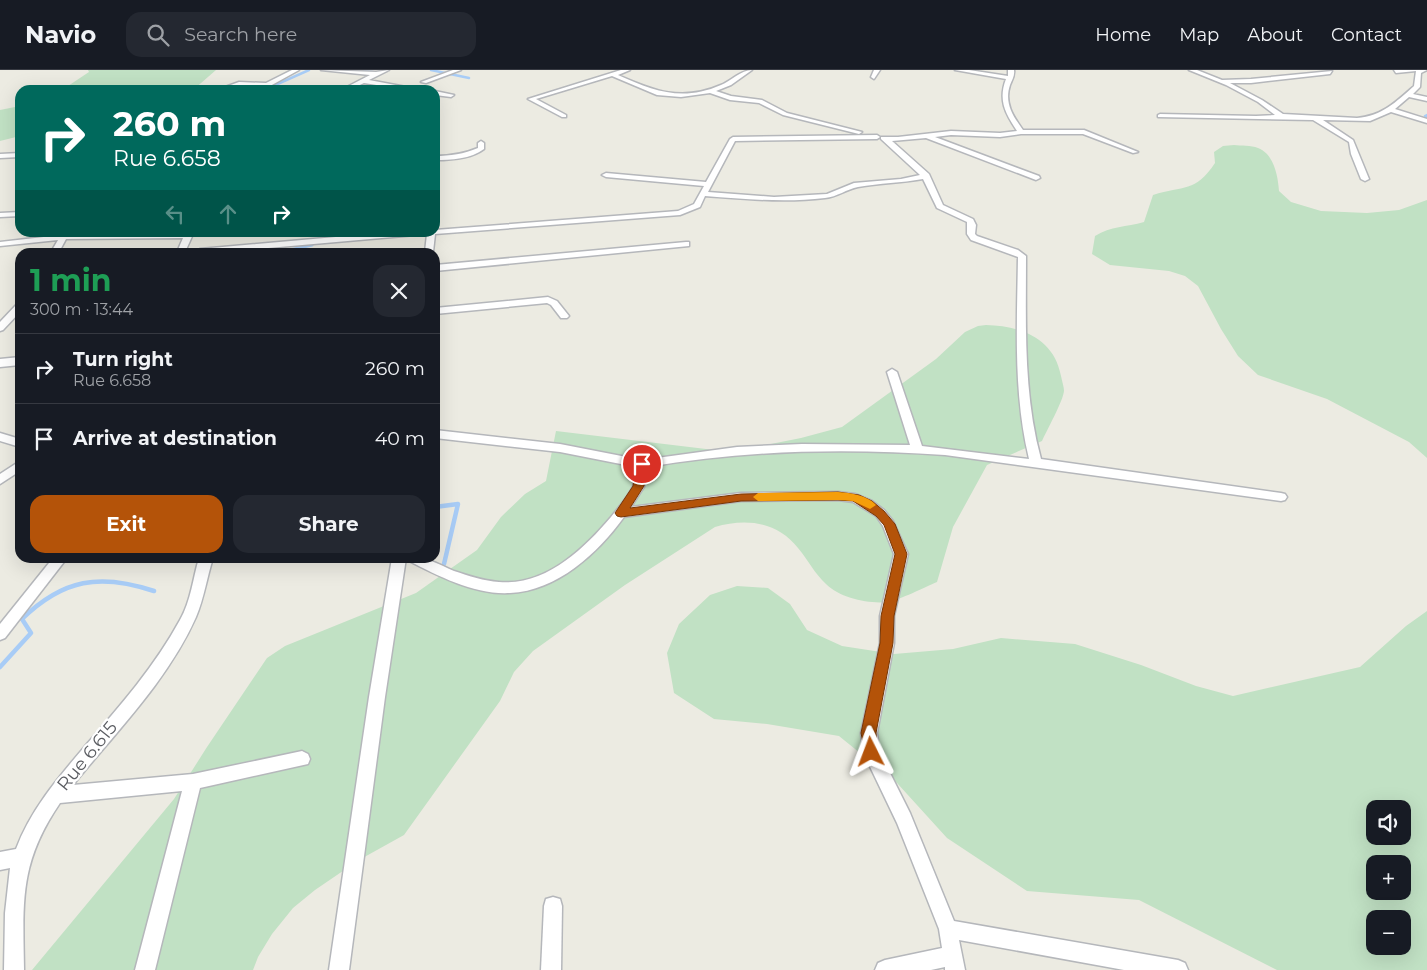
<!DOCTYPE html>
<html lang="en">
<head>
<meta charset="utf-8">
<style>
	:root { --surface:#171b24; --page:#242831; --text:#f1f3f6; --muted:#9ea1a6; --line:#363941; --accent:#b45309 }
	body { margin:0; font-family:Montserrat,sans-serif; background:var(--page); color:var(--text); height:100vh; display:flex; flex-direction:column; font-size:19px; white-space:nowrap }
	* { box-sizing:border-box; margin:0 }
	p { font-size:16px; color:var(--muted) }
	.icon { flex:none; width:28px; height:28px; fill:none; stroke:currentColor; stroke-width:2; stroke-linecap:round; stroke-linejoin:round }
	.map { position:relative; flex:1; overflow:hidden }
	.sheet { position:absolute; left:15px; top:178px; width:425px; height:315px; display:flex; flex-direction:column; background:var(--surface); border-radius:15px; box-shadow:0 5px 20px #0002 }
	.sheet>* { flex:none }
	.guide { position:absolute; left:15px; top:15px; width:425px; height:152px; border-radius:15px; box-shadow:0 5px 20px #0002; background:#00695c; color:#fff; overflow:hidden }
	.fabs { position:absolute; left:1366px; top:730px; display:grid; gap:10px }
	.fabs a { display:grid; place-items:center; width:45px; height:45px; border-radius:10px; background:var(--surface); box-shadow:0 5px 20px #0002; font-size:25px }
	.pin { position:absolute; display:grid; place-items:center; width:42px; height:42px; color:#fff; margin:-21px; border:2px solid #fff; border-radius:50%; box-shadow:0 1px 5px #0007 }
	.me { position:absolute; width:55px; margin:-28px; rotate:357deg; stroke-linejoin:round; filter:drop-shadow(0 0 4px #0008) }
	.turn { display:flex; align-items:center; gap:18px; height:105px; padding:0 15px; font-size:22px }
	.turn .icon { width:65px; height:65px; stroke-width:2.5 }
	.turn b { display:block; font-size:35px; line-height:42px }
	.lanes { display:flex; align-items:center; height:48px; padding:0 15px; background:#0003; justify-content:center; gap:25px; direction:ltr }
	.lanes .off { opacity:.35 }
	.round { display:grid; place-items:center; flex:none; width:52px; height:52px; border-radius:15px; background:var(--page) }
	.head { display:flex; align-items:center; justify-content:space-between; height:85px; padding:0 15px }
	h1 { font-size:30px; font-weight:700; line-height:38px; color:#1e9e55 }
	.cta { display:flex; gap:10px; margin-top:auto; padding:10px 15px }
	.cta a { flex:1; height:58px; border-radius:15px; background:var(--accent); color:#fff; font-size:20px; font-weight:700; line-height:58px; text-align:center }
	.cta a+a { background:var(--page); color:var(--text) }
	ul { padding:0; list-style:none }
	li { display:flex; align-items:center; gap:15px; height:70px; padding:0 15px; border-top:1px solid var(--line) }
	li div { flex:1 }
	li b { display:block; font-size:19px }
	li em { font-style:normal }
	header { display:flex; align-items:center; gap:30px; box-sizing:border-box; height:70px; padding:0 25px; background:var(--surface); border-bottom:1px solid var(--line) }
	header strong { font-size:24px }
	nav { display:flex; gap:28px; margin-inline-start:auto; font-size:18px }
	.search { width:350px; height:45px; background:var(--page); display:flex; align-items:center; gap:12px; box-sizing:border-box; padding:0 18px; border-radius:15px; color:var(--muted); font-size:19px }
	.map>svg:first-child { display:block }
	.green { fill:#c1e1c4; fill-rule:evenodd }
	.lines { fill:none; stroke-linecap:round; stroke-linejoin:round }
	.stream-far2 { stroke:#a8ccf6; stroke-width:2.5 }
	.stream-far1 { stroke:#a8ccf6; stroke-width:3 }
	.stream { stroke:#a8ccf6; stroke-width:4.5 }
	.minor-casing { stroke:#b5b7bb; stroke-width:3 }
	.tertiary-casing { stroke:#b5b7bb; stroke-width:3 }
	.minor { fill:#fff; fill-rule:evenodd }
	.tertiary { fill:#fff; fill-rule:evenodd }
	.route { fill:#b45309; stroke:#753606 }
	.slow { fill:#f59e0b }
	.labels { text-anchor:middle; stroke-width:4.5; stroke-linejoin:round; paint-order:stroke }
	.near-street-label { font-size:18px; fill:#5b5d62; stroke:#fff }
</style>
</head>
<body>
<header>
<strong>Navio</strong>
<div class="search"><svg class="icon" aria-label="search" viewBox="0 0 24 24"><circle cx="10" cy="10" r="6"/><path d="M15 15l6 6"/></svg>Search here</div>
<nav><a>Home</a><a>Map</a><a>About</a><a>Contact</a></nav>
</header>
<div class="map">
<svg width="1427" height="900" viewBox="0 0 1427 900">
	<rect width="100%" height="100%" fill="#ecebe2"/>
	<g class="green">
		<polygon points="88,0 216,0 193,20 62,20 89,2"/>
		<polygon points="20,36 20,66 0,71 0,40"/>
		<path d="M1234,75C1241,76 1251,75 1258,78C1274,84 1278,106 1279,121L1291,132L1321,141L1367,143L1399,140L1427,130V388L1409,372L1327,329L1258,305L1238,286L1221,259L1198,216L1185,206L1169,201L1110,195L1092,184L1095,166C1111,156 1126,157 1144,152L1153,125C1184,115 1195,123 1215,93L1214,82L1223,76Z"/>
		<path d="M986,255C1021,256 1054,268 1061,306C1062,311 1064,317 1064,321C1063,331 1047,360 1042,371L987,395L953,457L937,512C925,517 900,530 887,532C868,534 840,528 826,514C815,504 808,490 798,478C777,451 745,448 715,457L625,515L533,581L514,602L500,631L404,765L359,790L315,820L293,838L272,864L258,887L253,900H32L174,729L207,677L267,588L285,576L416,523L477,480L501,447L525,424L546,411L556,361L731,382L801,368L842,357L936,289L965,262L978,256Z"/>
		<path d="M737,516L768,518L790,534L807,560L842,576L894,584L953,579L1001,568L1075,574L1141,595L1196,616L1233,626L1360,597L1406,556L1427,541V900H1277L1139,830L1027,821L947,768L897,713L839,666L767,654L714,649L674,623L667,583L679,554L710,525ZM1375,739H1402V766H1375ZM1375,794H1402V821H1375ZM1375,849H1402V876H1375Z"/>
	</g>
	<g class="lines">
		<g class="stream-far2">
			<polyline points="348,0 373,2"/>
			<polyline points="431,0 469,8"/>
			<polyline points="264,20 309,0"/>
			<polyline points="1427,45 1425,46 1427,47"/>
		</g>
		<polyline class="stream-far1" points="254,182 290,180 312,175"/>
		<g class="stream">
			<polyline points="435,437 458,434 444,494"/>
			<path d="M0,597L31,563L22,549C63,509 100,503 154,521"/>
		</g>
		<defs>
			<g id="minor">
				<polygon points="292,0 299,0 270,16 299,20 261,20 258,18 260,16 239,16 226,20 217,20 239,12 266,13"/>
				<polygon points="321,0 376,2 389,0 369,10 422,20 408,20 364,13 349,20 341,20 370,5"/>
				<polygon points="453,0 461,0 426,13 421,12"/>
				<path d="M621,0H630L618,5C654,21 682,32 721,15C731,11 741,0 752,0L731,15L716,21L731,26L762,30L787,43L862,62L859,64L783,45L759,33L730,30L710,23L681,27L657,25L612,6L536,29L566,45V47H562L528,29Z"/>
				<polygon points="874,0 880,0 874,9 871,7"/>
				<path d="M955,0H969L1008,6V0H1014C1015,6 1012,10 1010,15C1004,33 1013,46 1023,60H1084L1138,82L1133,83L1083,64H1021L1000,67L951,65L935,67L1039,106L1040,108L1036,110L926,68L892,71L929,104L943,135L973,149L976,155L975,164L977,166L1018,180L1026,186C1026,254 1023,323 1041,389L1281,423L1285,424L1287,427L1285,430L1281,431L945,385C846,378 745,380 647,397L644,417L631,437L741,423L838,422L855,424L872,431L884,440L893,451L908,484L894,546V573L877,663L879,681L910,743L954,851L1178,890L1185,893L1188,900H1124L959,870L965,900H945V897L931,900H875L878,893L885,890L942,878L939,859L897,753L863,682L861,663L880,573V546L894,484L883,456L876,446L853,432L838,430L741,431L624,447C598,483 557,521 510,523C476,525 440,507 409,491L407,488C425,486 438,494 454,501C469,506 484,511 499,512C545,516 583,480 611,447C618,438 628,427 633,416C635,410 635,403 636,397L560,382L435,368V360L560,374L642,390L737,377L802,374L910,375L887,302L892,299L897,302L922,376L1029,389C1013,323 1017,254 1018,187L971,170L967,164V152L937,138L923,109C901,113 880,113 858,117C847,119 837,127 825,128C785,133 746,129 705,126L700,137L680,145L435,164L433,182H425L427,164L222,182H196L200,179L392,162H435V160L678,141L694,134L704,116L606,107L602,105L606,103L706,112L730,69L733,67L877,65L880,67L877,69L735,71L708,122L774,127L827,124L854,113L901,109L920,105L881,69V67H898L951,61L1000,63L1017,61C1005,43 998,30 1006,9Z"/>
				<path d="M1189,0H1197L1222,10L1251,9L1332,1L1330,4L1251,13H1230L1262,30L1283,44L1357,48C1382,46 1396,32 1414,16L1416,1L1396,3L1394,0H1427L1421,3L1420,17L1413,24L1427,27V31L1409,27L1395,39L1427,49V53L1391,42L1370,51L1323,50L1353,70L1369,109L1365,111L1361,109L1351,84L1349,72L1313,50L1158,47V45L1160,44L1256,46L1275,45L1258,32L1226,15Z"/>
				<polygon points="435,21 454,25 451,27 435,25"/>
				<path d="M481,71L484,73V79C471,89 451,90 435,90V86C450,86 464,84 478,78V73Z"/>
				<polygon points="20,83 20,87 0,88 0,84"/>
				<polygon points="20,142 20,146 0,147 0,143"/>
				<polygon points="62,162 70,162 69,165 194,162 185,182 177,182 183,168 66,169 59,182 51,182 58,170 0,176 0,172 61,165"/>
				<polygon points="686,172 689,172 689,176 435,201 435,195"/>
				<polygon points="548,227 557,231 569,246 567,248 561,248 551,235 547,233 435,244 435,238"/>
				<polygon points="20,233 20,242 3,260 0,261 0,252 17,234"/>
				<polygon points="0,363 20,369 20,377 0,371"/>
				<polygon points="20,391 20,401 0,414 0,404"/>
				<polygon points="53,488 67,488 5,568 0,570 0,554"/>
				<path d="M199,488H213C207,507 204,528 196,547C168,610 116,662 73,715L193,704L302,681L308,684L310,689L308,694L200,718L155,900H135L182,721L60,733C19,793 23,831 24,900H4L5,843L10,798L0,800V782L16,779C31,739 58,708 86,675C120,636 155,596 180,550C191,531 193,508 199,488Z"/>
				<polygon points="392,488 406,488 385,627 349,900 329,900 369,627"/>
				<polygon points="553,827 560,829 562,836 561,900 541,900 544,836 546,829"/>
			</g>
			<polygon id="tertiary" points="20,287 20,295 0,297 0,289"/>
		</defs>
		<use href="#minor" class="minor-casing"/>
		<use href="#tertiary" class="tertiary-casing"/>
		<use href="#minor" class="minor"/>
		<use href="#tertiary" class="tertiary"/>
	</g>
	<polygon class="route" points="642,391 647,394 644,416 630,438 741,424 838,422 859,425 872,431 884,441 895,454 907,484 894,546 893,573 876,663 878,682 876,687 871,689 866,687 861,663 880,573 881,546 895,484 884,455 876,446 853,431 838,430 741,431 621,447 617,446 615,443 633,416 636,394"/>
	<path class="slow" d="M838,422C851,423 867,425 876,435L870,439L853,431L838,430L758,431L753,427L758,423Z"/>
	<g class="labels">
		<g class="near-street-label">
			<text transform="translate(87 686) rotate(-51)" y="6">Rue 6.615</text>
		</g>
	</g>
</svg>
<div class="fabs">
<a><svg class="icon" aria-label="sound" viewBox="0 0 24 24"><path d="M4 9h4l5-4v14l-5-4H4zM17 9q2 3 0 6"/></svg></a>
<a>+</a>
<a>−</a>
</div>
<div class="pin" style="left:642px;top:394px;background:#d93025"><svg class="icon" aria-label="arrive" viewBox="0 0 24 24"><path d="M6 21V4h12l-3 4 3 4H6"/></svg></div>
<svg class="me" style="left:871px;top:682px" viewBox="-20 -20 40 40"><path d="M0-17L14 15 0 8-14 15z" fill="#b45309" stroke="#fff" stroke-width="4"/></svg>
<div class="guide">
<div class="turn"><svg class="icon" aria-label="right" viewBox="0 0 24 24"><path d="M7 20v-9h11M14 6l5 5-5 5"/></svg><div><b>260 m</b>Rue 6.658</div></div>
<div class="lanes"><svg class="icon off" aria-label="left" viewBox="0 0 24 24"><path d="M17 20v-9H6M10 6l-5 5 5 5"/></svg><svg class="icon off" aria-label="ahead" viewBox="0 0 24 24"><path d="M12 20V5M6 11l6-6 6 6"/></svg><svg class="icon" aria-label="right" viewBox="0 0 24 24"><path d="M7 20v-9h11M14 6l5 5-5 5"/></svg></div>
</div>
<section class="sheet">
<div class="head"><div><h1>1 min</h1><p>300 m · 13:44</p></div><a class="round"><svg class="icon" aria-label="close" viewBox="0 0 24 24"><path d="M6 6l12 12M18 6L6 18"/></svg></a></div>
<ul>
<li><svg class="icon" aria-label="right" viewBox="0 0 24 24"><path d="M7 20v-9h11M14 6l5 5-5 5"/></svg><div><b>Turn right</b><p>Rue 6.658</p></div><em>260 m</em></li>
<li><svg class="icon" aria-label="arrive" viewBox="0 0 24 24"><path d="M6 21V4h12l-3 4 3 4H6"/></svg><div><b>Arrive at destination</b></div><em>40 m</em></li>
</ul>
<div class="cta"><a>Exit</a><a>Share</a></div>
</section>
</div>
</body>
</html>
